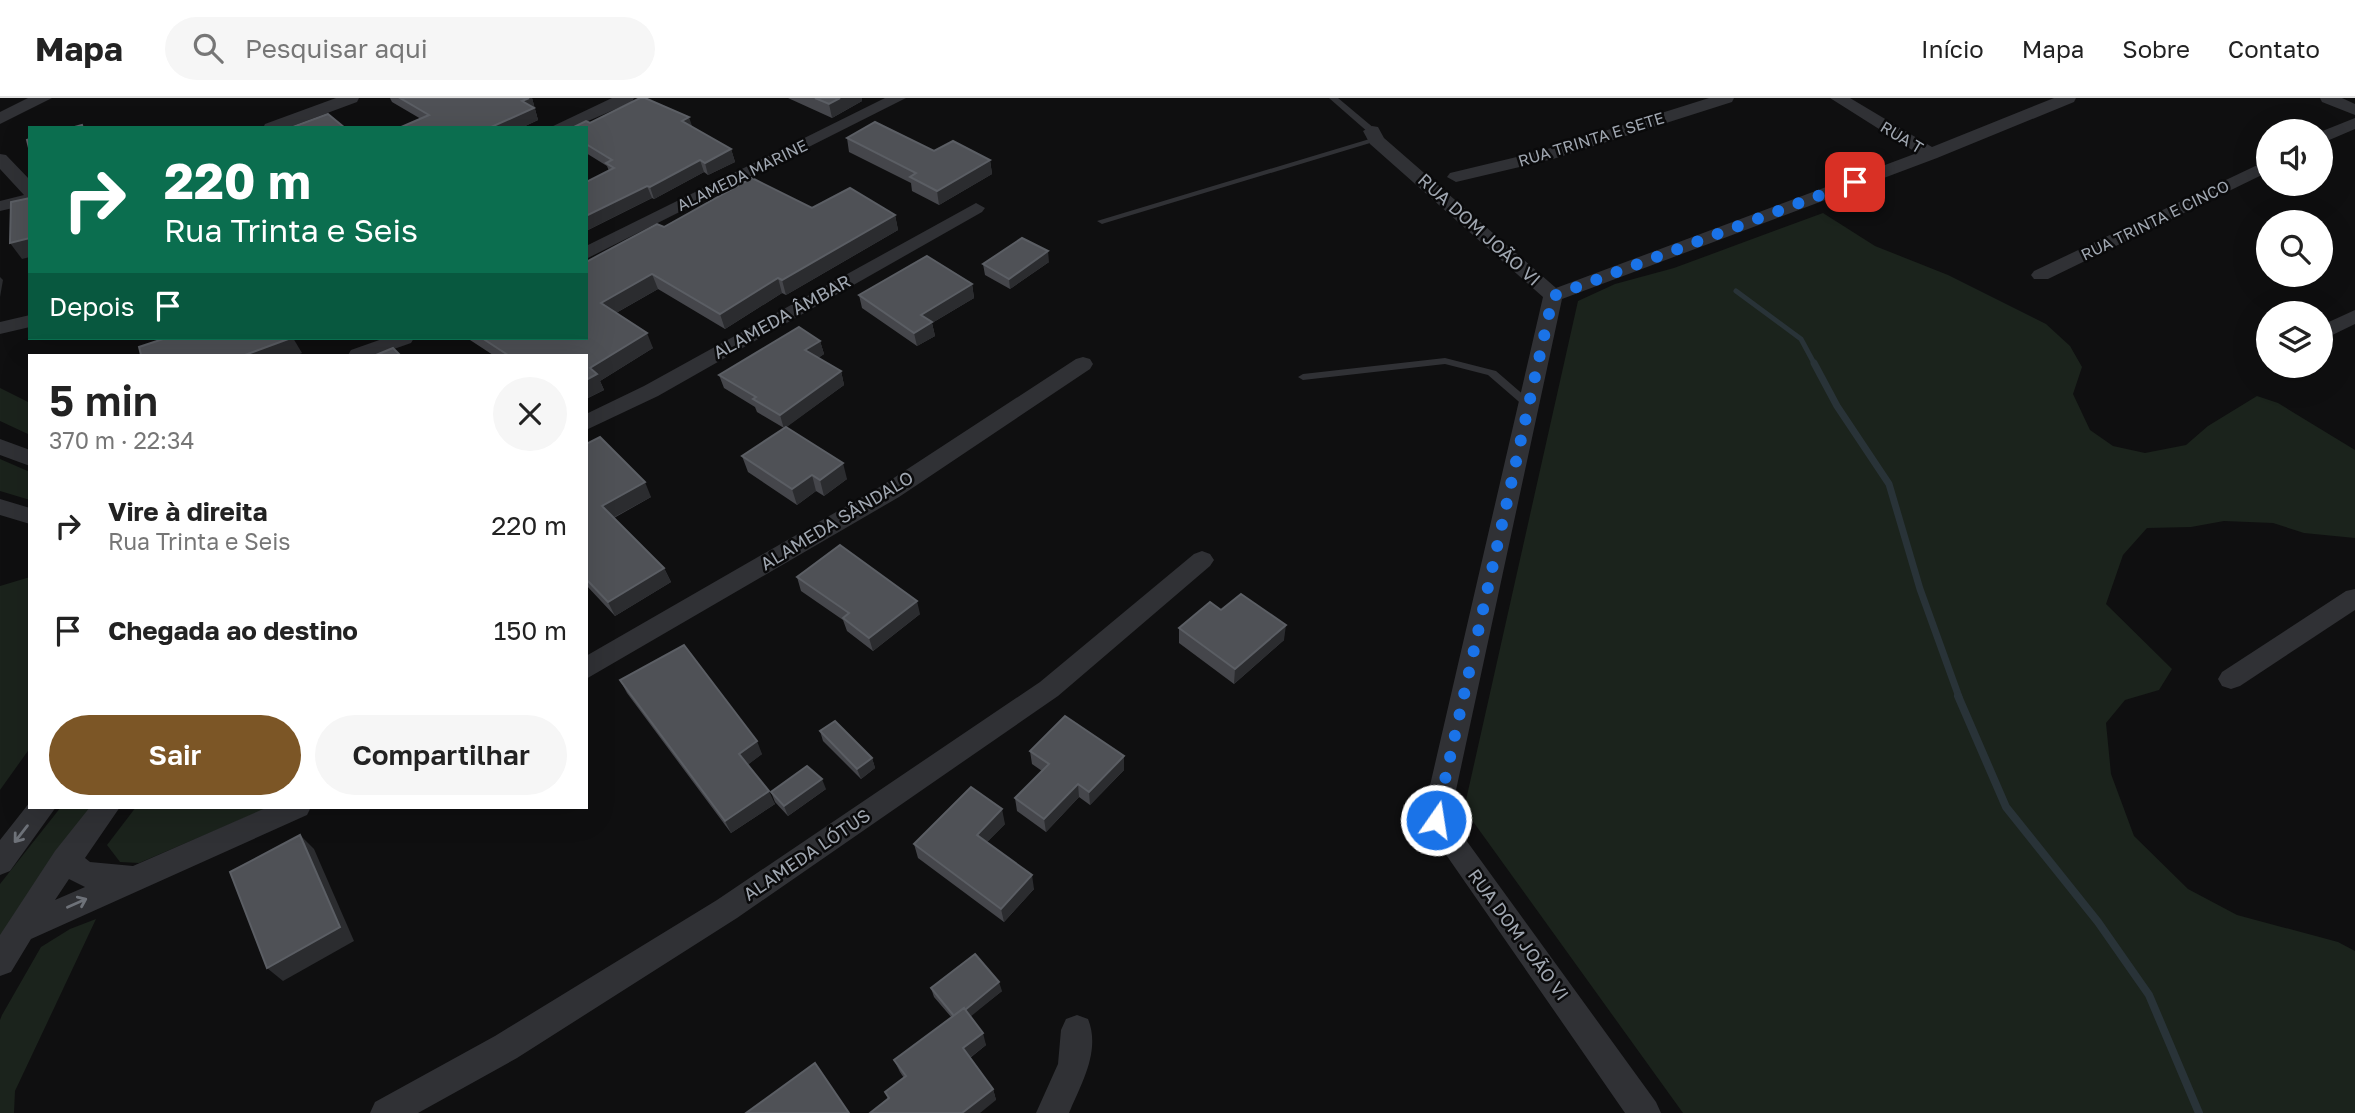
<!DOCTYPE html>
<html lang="pt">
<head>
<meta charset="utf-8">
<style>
	:root { --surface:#fff; --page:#f6f6f6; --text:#222; --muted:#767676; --line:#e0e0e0; --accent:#7c5626 }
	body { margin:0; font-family:"Golos Text",sans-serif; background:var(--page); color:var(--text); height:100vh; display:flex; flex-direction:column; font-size:26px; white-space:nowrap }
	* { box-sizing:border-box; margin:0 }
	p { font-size:23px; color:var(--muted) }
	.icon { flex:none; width:38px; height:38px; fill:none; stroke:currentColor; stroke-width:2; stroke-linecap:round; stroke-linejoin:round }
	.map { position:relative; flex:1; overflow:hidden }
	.sheet { position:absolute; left:28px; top:256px; width:560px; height:455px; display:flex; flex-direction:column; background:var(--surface); border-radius:0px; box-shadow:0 7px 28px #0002 }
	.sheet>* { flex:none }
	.top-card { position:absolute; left:28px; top:28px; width:560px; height:214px; border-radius:0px; box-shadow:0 7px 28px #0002; background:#0b6e4f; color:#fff; overflow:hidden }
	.controls { position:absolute; left:2256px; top:21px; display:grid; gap:14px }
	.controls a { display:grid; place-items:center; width:77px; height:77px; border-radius:50%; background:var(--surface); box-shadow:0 7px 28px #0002; font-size:35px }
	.pin { position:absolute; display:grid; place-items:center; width:60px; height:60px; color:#fff; margin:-30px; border-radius:14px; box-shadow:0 4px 10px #0006 }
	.me { position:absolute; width:77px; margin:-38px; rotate:13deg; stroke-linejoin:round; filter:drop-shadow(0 0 5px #0008) }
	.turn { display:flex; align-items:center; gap:24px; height:147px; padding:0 21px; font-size:32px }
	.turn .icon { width:91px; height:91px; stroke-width:2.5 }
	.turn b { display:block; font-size:49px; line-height:60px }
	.then { display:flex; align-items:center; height:66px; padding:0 21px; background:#0003; gap:14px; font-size:26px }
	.round { display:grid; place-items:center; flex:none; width:74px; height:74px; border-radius:37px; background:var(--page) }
	.summary { display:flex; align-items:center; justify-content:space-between; height:119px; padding:0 21px }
	h1 { font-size:42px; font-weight:600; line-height:52px }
	.button { display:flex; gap:14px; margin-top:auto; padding:14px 21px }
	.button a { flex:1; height:80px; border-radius:42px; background:var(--accent); color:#fff; font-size:28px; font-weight:600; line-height:80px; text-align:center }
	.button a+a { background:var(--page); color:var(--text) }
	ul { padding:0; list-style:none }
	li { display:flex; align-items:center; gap:21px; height:105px; padding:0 21px }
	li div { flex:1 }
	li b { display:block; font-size:26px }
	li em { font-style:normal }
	header { display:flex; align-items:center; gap:42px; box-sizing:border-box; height:98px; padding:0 35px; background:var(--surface); border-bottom:2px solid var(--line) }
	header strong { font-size:33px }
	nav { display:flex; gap:38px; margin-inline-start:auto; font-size:24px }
	.search { width:490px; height:63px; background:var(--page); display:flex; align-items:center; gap:18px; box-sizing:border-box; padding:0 24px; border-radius:38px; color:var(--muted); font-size:26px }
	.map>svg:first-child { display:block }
	.green { fill:#1b231c }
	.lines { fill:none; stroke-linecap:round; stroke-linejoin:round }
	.stream-far2 { stroke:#293338; stroke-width:5 }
	.stream-far1 { stroke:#293338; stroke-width:7 }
	.stream { stroke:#293338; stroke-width:8 }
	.lane { fill:#303135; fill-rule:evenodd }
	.street { fill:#303135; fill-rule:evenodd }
	.wall { fill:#45464b }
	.shaded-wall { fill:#2b2c2f }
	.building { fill:#4f5156; stroke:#5b5e64; stroke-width:2 }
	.oneway { stroke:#6e7279 }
	.route { stroke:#1a73e8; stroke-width:12; stroke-dasharray:0 21.6 }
	.labels { text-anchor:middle; stroke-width:5; stroke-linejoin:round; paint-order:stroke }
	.far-street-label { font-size:16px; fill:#a0a7b1; stroke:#0a0a0b }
	.street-label { font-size:18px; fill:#a0a7b1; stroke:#0a0a0b }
</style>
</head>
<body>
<header>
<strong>Mapa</strong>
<div class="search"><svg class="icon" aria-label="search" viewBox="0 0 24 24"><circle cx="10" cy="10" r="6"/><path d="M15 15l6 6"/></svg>Pesquisar aqui</div>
<nav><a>Início</a><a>Mapa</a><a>Sobre</a><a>Contato</a></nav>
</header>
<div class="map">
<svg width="2355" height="1015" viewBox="0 0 2355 1015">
	<rect width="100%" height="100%" fill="#0f0f10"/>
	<g class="green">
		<polygon points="1823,115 1875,148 1948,177 2046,226 2070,248 2082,269 2073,296 2090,332 2113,348 2145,355 2186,347 2208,328 2257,298 2278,305 2355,352 2355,440 2304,435 2273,425 2224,423 2191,429 2147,430 2123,457 2106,506 2172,571 2159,592 2125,602 2106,625 2111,676 2134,738 2188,791 2237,817 2338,844 2355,853 2355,1015 1683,1015 1464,711 1578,203 1615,186 1674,170"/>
		<polygon points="0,290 30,305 30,337 0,323"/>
		<polygon points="0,361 30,374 30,402 0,393"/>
		<polygon points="30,479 30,650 0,692 0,488"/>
		<polygon points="61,709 92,709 60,750 0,839 0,786"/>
		<polygon points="136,709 262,709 263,712 139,765 120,764 107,747"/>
		<polygon points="96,821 15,993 14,1015 0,1015 0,922 2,917 41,849 70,831"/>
	</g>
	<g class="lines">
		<polyline class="stream-far2" points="1736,193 1801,241 1815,267"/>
		<polyline class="stream-far1" points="1814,265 1837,308 1889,386 1920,491 1959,599"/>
		<polyline class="stream" points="1958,598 2006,709 2098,824 2149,897 2199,1015"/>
		<g class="lane">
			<polygon points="1329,0 1338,0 1375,31 1375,35 1369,35"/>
			<polygon points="1373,40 1380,42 1105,125 1102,126 1097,123"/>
			<polygon points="1445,260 1496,273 1534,306 1529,310 1525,309 1488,277 1445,266 1303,282 1298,279 1303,276"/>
		</g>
		<g class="street">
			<polygon points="28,0 52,0 0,26 0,14"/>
			<polygon points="336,0 359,0 357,4 287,30 263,30 265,26"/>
			<polygon points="612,0 634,0 632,4 572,30 549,30"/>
			<polygon points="885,0 906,0 586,161 586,148"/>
			<polygon points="1709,0 1734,0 1732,4 1553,61 1456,84 1447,79 1450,75 1541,53"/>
			<polygon points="1830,0 1850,0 1932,49 2054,0 2076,0 2074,4 1937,60 1562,201 1450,720 1656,1004 1661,1015 1625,1015 1422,722 1543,199 1370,46 1363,33 1372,28 1378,29 1384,40 1556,190 1917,55"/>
			<polygon points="2320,0 2342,0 2355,6 2355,17 2322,4"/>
			<polygon points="2355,20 2355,31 2320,46 2320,34"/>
			<polygon points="0,56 6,57 30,82 30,106 0,113 0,103 24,97 0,71"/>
			<polygon points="2268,62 2268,74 2048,181 2034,181 2031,177 2034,173"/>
			<polygon points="976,105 985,110 982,114 658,298 586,332 586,316 644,288"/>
			<polygon points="2355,212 2355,226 2320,243 2320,228"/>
			<polygon points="30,217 30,229 0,236 0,224"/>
			<polygon points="385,240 414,240 411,245 377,257 348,257 351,252"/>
			<polygon points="1083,259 1090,261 1093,266 1090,271 899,399 586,581 586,558 883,387 1076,261"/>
			<polygon points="0,341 30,352 30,368 0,357"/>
			<polygon points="0,401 30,410 30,426 0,417"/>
			<polygon points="1202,453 1210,456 1214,462 1210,468 1058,598 737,820 517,960 418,1015 370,1015 375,1004 495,938 717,802 1040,584 1194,456"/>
			<polygon points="2355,491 2355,512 2240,588 2231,591 2222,588 2218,581 2222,574 2346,493"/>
			<polygon points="30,704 30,709 56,709 10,773 0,777 0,742"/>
			<path d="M90,709H120L85,760L90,764L133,768L268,709H311L307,717L31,841L11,874L0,878V837L55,753ZM69,781L85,789L55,802Z"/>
			<path d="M1077,917L1088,921C1101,953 1081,986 1069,1015H1036L1058,966L1061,932L1066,921Z"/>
		</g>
	</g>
	<g class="wall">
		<polygon points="390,0 532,0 538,22 521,30 399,30 421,21 392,4"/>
		<polygon points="788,0 862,0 862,3 832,20"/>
		<polygon points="590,25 692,29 731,51 735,64 708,77 704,74 654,101 652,100 586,133 586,84 609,73 607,68 586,55 586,30"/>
		<polygon points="847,40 990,62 992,76 939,107 912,93 911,85 849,54"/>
		<polygon points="812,110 895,117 898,132 786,197 782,195 725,231 658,191 616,215 653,250 600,283 604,292 586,301 586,257 493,257 470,242 469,240 586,240 664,129"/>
		<polygon points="1049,164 1010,191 985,177 983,166"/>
		<polygon points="972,186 974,200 932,225 935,238 917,248 862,210 859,197"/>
		<polygon points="820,243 824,256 818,260 841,273 844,287 786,329 847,381 824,398 816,393 797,407 748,374 742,358 784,330 757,314 755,309 724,290 719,277"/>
		<polygon points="586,346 651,399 614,420 664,470 671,484 615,518 586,487"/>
		<polygon points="797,479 920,516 873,553 847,533 843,522 801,493"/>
		<polygon points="1221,512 1284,542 1234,586 1179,545 1179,530"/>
		<polygon points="620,582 762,656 747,667 775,706 731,735 627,595"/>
		<polygon points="820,633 872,660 875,670 861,681 823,643"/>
		<polygon points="1030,653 1124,658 1124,672 1090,707 1079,699 1046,734 1017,713 1015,700 1042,673 1032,666"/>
		<polygon points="826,691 788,718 775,704 771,694"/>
		<polygon points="1005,726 987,744 1034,791 1004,824 918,760 914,746"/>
		<polygon points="931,890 1002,893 970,918 986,947 970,960 993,991 996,1002 888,1001 885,994 904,980 900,974 894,962 952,920 934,899"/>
	</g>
	<g class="shaded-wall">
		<polygon points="529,0 532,0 538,22 521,30 489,30 522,3"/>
		<polygon points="840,0 862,0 862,3 832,20 829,6"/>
		<polygon points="689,19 693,31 682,23"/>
		<polygon points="731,51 735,64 708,77 705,65"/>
		<polygon points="700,62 704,74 654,101 650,89"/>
		<polygon points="990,62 992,76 939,107 937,93"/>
		<polygon points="647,88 652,100 586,133 586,118"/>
		<polygon points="895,117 898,132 786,197 782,182"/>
		<polygon points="30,140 30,159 22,161 10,145"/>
		<polygon points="1048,153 1049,164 1010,191 1009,181"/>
		<polygon points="652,176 658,191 607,220 601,205"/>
		<polygon points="0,179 3,182 0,199"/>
		<polygon points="778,180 782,195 725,231 720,216"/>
		<polygon points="972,186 974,200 932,225 935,238 917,248 914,235 921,217"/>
		<polygon points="647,235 653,250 600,283 604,292 586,301 586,282 590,270"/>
		<polygon points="291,240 293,240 302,255 298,257 245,257"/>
		<polygon points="820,243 824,256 809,266 805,252"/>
		<polygon points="841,273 844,287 784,331 780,317"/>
		<polygon points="843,365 847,381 824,398 820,382"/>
		<polygon points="812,377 816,393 797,407 792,391"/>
		<polygon points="645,384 651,399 609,422 602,408"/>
		<polygon points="664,470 671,484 615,518 608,504"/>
		<polygon points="917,503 920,516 873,553 869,540"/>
		<polygon points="1286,527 1284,542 1234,586 1235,571"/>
		<polygon points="757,643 762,656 745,669 739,656"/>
		<polygon points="1124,658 1124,672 1090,707 1089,694"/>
		<polygon points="872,660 875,670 861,681 857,671"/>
		<polygon points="822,681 826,691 788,718 784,708"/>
		<polygon points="1078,686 1079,699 1046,734 1044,721"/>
		<polygon points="769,693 775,706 731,735 725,723"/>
		<polygon points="1002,711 1005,726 980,751 977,737"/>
		<polygon points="300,737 314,751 354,843 283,883 267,870"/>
		<polygon points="1032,777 1034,791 1004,824 1001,811"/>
		<polygon points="999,884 1002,893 959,928 956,920"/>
		<polygon points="983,935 986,947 967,962 963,950"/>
		<polygon points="993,991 996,1002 980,1015 962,1015"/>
	</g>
	<g class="building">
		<polygon points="400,0 529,0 522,3 534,10 489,30 399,30 429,17"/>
		<polygon points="640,0 645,0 689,19 682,23 731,51 705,65 700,62 650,89 647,88 586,118 586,84 614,70 606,65 612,62 586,46 586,30 572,30 586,23 590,25"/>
		<polygon points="815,0 840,0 829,6"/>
		<polygon points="328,16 345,30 290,30"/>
		<polygon points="875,24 934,53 953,43 990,62 937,93 910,79 916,75 847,40"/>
		<polygon points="82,27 83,30 71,30"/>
		<polygon points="30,41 30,54 27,42"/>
		<polygon points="752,80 812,110 850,90 895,117 782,182 778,180 720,216 652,176 601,205 647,235 590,270 597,276 586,282 586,257 508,257 482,240 586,240 586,164 657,126 664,129"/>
		<polygon points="30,100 30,140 10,145 11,104"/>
		<polygon points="1022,140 1048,153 1009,181 983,166"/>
		<polygon points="927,158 972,186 921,217 932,224 914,235 859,197"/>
		<polygon points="799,229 820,243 805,252 841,273 780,317 753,301 756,299 719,277"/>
		<polygon points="166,240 291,240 245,257 141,257 139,249"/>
		<polygon points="393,250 400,257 376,257"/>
		<polygon points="786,329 843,365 820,382 812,377 792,391 742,358"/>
		<polygon points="600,339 645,384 602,408 664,470 608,504 586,481 586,346"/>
		<polygon points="840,447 917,503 869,540 843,520 849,515 797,479"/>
		<polygon points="1241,496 1286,527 1235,571 1179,530 1210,504 1221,512"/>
		<polygon points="684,547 757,643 739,656 769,693 725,723 620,582"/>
		<polygon points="1065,618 1124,658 1089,694 1078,686 1044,721 1015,700 1049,666 1030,653"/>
		<polygon points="835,623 872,660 857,671 820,633"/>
		<polygon points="807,668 822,681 784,708 771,694"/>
		<polygon points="971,689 1002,711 977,737 1032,777 1001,811 914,746"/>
		<polygon points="300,737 340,829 267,870 230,774"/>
		<polygon points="975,856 999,884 965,912 964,910 954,918 931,890"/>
		<polygon points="964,910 983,935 963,950 993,991 962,1015 870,1015 889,1000 885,994 906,978 894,962"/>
		<polygon points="815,965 849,1015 746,1015"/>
	</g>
	<defs><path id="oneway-shaft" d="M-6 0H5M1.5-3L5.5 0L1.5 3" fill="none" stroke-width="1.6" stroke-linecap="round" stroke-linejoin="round" transform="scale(1.75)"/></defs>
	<g class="oneway">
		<use href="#oneway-shaft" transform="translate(21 736) rotate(128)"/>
		<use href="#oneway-shaft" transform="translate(77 805) rotate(-24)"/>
	</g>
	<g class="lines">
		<polyline class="route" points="1436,722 1553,198 1855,84"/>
	</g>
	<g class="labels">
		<g class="far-street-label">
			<text transform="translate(1902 39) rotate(31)" y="6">RUA T</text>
			<text transform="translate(1591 41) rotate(-17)" y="6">RUA TRINTA E SETE</text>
			<text transform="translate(742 77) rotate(-26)" y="6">ALAMEDA MARINE</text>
			<text transform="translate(2155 122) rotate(-26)" y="6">RUA TRINTA E CINCO</text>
		</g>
		<g class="street-label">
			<text transform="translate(1479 132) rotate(42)" y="6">RUA DOM JOÃO VI</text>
			<text transform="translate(782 219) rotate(-29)" y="6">ALAMEDA ÂMBAR</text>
			<text transform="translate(837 423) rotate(-31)" y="6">ALAMEDA SÂNDALO</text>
			<text transform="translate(807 757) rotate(-34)" y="6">ALAMEDA LÓTUS</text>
			<text transform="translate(1518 837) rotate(54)" y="6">RUA DOM JOÃO VI</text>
		</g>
	</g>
</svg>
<div class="controls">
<a><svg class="icon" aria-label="sound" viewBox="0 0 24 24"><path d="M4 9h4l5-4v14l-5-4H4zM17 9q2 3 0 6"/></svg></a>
<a><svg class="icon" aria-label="search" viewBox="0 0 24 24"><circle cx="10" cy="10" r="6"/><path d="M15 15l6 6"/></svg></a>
<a><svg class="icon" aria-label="layers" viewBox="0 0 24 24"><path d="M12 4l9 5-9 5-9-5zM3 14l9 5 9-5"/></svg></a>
</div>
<div class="pin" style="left:1855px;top:84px;background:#d93025"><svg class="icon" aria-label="arrive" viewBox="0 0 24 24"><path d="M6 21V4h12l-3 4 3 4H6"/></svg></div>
<svg class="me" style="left:1436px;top:722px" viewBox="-20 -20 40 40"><circle r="17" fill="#1a73e8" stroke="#fff" stroke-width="3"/><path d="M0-11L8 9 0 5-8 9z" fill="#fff"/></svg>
<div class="top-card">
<div class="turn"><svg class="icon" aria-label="right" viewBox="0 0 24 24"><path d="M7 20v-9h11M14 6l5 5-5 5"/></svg><div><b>220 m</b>Rua Trinta e Seis</div></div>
<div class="then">Depois<svg class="icon" aria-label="arrive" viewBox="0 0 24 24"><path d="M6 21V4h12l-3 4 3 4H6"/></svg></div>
</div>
<section class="sheet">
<div class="summary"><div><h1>5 min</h1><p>370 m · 22:34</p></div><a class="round"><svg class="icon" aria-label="close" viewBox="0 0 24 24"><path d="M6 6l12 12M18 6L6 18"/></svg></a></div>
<ul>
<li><svg class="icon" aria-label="right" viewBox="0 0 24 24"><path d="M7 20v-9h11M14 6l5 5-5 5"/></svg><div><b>Vire à direita</b><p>Rua Trinta e Seis</p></div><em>220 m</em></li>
<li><svg class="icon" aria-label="arrive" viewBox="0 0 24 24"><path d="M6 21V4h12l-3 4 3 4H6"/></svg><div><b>Chegada ao destino</b></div><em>150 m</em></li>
</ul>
<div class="button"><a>Sair</a><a>Compartilhar</a></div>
</section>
</div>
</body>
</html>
